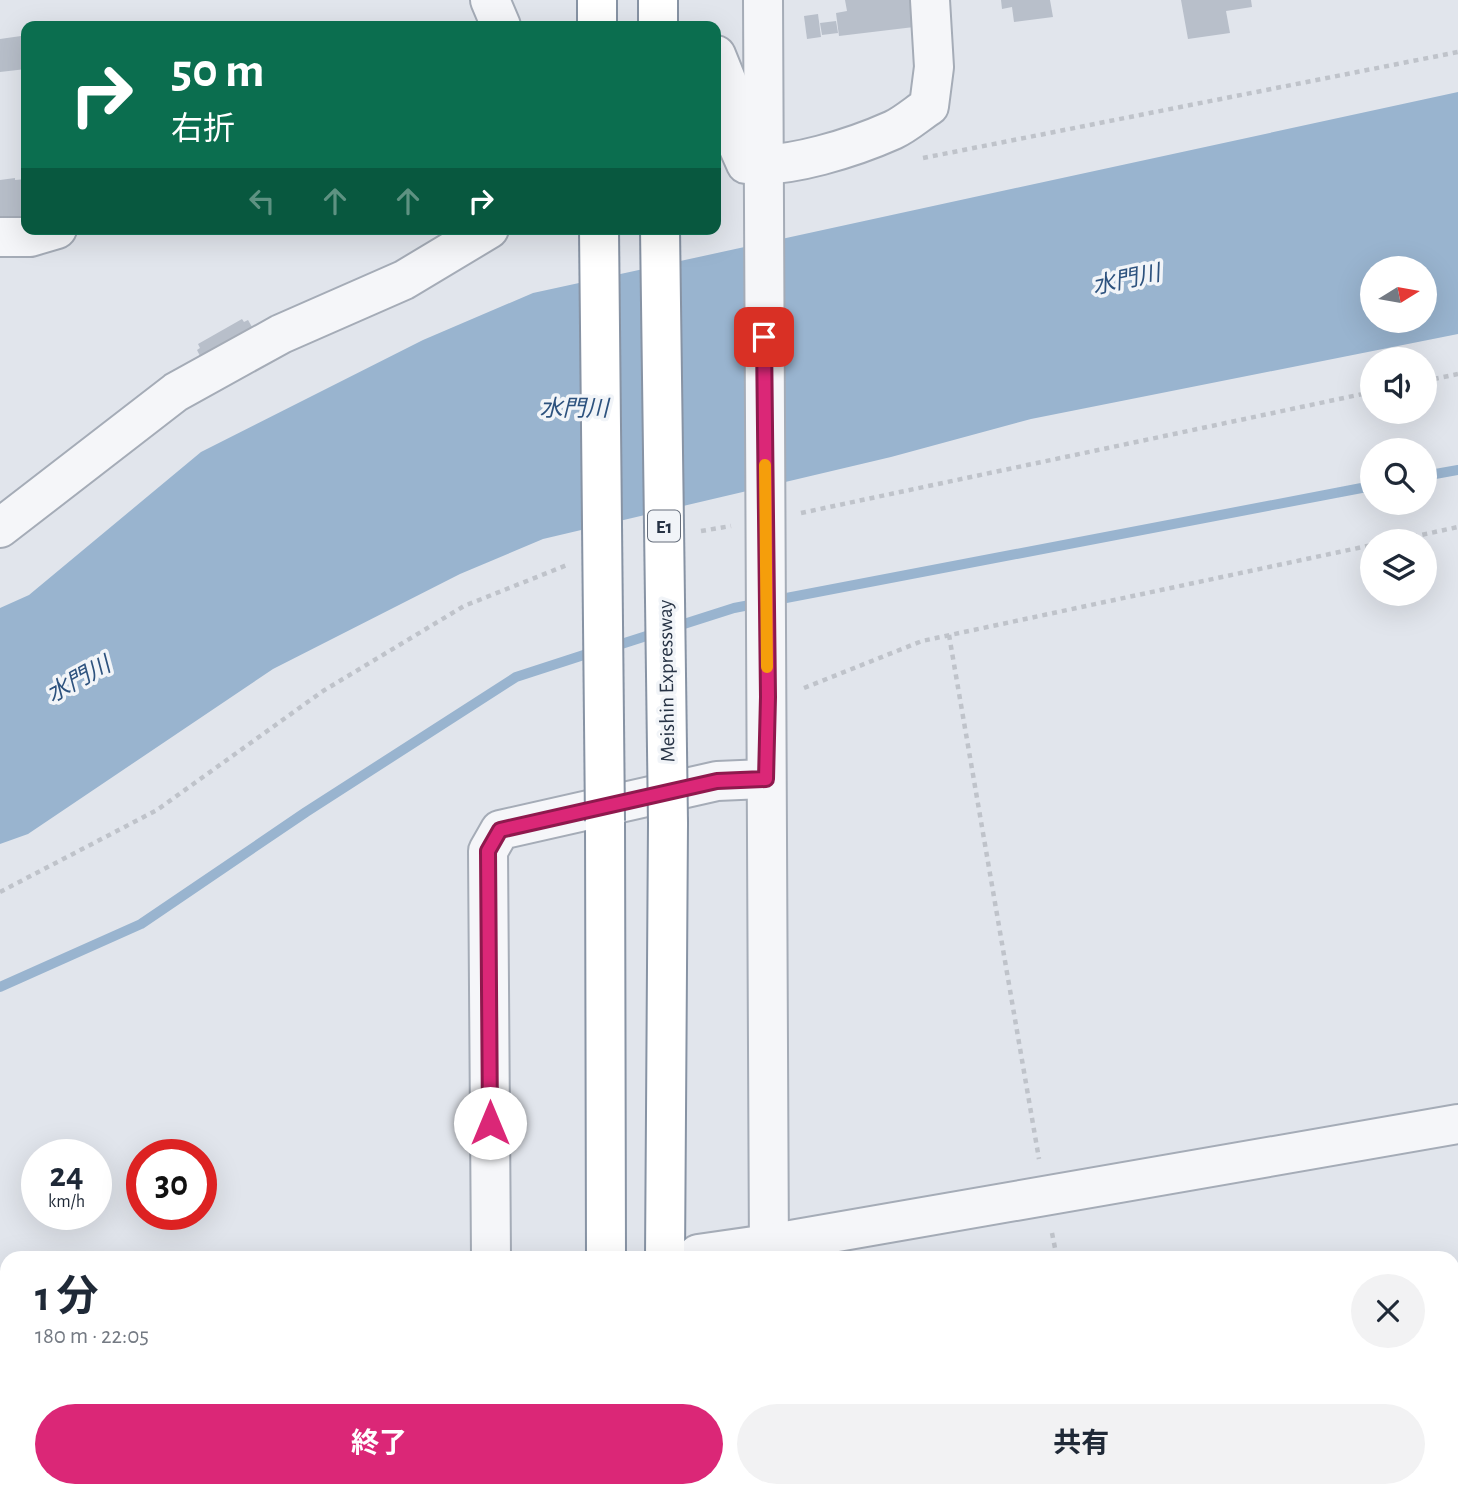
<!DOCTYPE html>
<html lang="ja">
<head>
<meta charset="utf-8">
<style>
	:root { --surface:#fff; --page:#f2f2f3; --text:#1f2937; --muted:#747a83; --accent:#db2777 }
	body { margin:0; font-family:"Alegreya Sans","Noto Sans JP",sans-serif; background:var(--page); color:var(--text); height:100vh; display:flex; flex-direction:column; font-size:26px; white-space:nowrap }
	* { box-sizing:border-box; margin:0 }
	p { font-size:23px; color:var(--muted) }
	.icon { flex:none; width:38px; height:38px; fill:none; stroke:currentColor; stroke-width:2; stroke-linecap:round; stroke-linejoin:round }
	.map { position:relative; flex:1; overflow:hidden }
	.panel { position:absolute; left:0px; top:1251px; width:1460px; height:247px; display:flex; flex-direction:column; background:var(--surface); border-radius:21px 21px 0 0; box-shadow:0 7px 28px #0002 }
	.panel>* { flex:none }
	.top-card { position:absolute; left:21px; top:21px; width:700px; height:214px; border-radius:14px; box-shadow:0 7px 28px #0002; background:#0b6e4f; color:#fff; overflow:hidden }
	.needle { width:46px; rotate:79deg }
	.fabs { position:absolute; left:1360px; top:256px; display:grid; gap:14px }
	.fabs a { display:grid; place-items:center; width:77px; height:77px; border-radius:50%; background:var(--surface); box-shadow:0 7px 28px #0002; font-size:35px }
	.speed { position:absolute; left:21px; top:1139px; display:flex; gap:14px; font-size:35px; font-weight:700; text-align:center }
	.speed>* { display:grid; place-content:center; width:91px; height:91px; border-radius:50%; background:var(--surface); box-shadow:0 7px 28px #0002; line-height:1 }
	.speed small { font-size:18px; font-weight:400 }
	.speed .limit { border:10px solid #d22; background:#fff; color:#111 }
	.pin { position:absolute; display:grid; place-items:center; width:60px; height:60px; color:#fff; margin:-30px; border-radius:14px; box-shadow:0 4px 10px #0006 }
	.me { position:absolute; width:77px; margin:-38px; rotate:0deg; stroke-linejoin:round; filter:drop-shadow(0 0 5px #0008) }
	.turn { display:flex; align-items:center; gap:24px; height:147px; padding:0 35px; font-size:32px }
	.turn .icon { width:91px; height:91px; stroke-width:2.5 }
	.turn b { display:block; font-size:49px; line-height:60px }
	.lanes { display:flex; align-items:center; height:66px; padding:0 35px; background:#0003; justify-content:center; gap:35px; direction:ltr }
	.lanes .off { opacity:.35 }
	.round { display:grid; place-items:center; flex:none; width:74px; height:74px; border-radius:37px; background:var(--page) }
	.summary { display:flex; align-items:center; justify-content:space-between; height:119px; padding:0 35px }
	h1 { font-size:42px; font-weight:700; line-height:52px }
	.cta { display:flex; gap:14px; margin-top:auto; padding:14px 35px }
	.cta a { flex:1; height:80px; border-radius:42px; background:var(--accent); color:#fff; font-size:28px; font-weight:700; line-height:80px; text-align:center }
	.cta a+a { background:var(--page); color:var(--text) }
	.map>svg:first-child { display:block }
	.water { fill:#99b4cf; fill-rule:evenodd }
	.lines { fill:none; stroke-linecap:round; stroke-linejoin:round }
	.stream { stroke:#99b4cf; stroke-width:10 }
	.building { fill:#b8bfca }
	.minor-casing { stroke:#a5acb7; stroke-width:42 }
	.tertiary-casing { stroke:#a5acb7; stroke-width:42 }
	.motorway-casing { stroke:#8793a4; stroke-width:42 }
	.path { stroke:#bfc3ca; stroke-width:4.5; stroke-dasharray:5 5; stroke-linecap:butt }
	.minor { stroke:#f5f6f9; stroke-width:38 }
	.tertiary { stroke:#f5f6f9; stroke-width:38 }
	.motorway { stroke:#fff; stroke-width:38 }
	.motorway-bridge-casing { stroke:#8793a4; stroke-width:42; stroke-linecap:butt }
	.motorway-bridge { stroke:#fff; stroke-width:38 }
	.route-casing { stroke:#8e194d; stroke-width:18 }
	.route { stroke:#db2777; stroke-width:12 }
	.slow { stroke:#f59e0b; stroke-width:12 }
	.labels { text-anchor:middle; stroke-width:7; stroke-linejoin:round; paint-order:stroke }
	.shield { fill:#f1f4f8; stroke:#646d7b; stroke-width:2 }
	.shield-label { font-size:19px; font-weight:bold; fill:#273345 }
	.street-label { font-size:21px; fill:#273345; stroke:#f1f4f8 }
	.water-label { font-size:23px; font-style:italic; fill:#2d527e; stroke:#f1f4f8 }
</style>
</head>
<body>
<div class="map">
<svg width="1458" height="1497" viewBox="0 0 1458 1497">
	<rect width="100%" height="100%" fill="#e1e5ec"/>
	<path class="water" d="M1458,92V334L1031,419L891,457L543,539L460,574L273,669L28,834L0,844V608L29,595L201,452L423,340L533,293ZM1372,268H1424V320H1372Z"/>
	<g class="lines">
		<g class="stream">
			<polyline points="1424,476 1458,470"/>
			<polyline points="612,647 734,608 1372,486"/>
			<polyline points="0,987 141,924 306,812 516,677 596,651"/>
		</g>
	</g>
	<g class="building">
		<polygon points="845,0 911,0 914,27 839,36 836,13 847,11"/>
		<polygon points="1001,0 1050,0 1053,17 1014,22 1012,7 1002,9"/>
		<polygon points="1181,0 1251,0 1252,7 1226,11 1230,33 1188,39"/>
		<polygon points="818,14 821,37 807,39 804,16"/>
		<polygon points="836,21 838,33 822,35 820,23"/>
		<polygon points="21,36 23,51 26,51 26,69 0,72 0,39"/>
		<polygon points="15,178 15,180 26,179 26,216 0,219 0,180"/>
		<polygon points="242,319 244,322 248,320 255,332 203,362 197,350 200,348 198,344"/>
		<polygon points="151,1491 192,1491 193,1497 144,1497 144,1493"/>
	</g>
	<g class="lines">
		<defs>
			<g id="minor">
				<polyline points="490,0 501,26"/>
				<polyline points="763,0 769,1258"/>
				<path d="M716,55L731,92L734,137L746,164C788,169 855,147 893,130C906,124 918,113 929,106L934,67L930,0"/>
				<polyline points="0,237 30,237 57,229"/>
				<polyline points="0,528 176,392 281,334 404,280 489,229"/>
				<polyline points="698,1254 768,1244"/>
				<polyline points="491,1258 488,851 500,830 717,781 766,779"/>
				<polyline points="0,1377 7,1376"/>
				<polyline points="771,1491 771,1497"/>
				<polyline points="490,1497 490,1491"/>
			</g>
			<polyline id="tertiary" points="768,1244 1458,1124"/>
			<g id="motorway">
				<polyline points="597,0 597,26"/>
				<polyline points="658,0 658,26"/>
				<polyline points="605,821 606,1258"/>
				<polyline points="665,1258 668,823"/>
				<polyline points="607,1491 607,1497"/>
				<polyline points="663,1497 663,1491"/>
			</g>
		</defs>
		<use href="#minor" class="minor-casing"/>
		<use href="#tertiary" class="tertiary-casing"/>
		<use href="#motorway" class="motorway-casing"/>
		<g class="path">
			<polyline points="923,158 1458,52"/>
			<polyline points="1424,381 1458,374"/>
			<polyline points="801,513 1372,392"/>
			<polyline points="701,531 731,526"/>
			<polyline points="1393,541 1458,527"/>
			<polyline points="949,635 1039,1159"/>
			<polyline points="804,688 922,641 1372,545"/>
			<polyline points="0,892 157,810 323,691 464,606 567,565"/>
			<polyline points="1052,1233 1057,1258"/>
			<polyline points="1099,1491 1101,1497"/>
		</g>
		<use href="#minor" class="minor"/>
		<use href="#tertiary" class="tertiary"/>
		<use href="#motorway" class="motorway"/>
		<defs>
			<g id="motorway-bridge">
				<polyline points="599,229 605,821"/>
				<polyline points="660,229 668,823"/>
			</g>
		</defs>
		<use href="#motorway-bridge" class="motorway-bridge-casing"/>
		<use href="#motorway-bridge" class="motorway-bridge"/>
	</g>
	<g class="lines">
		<defs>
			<polyline id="route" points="490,1123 488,851 500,830 717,781 766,779 768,697 764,337"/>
		</defs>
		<use href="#route" class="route-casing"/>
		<use href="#route" class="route"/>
		<polyline class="slow" points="765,465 767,667"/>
	</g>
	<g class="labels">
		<rect class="shield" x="648" y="510.5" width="32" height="31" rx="5"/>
		<g class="shield-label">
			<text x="664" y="533">E1</text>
		</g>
		<g class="street-label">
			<text transform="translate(666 681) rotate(-91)" y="7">Meishin Expressway</text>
		</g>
		<g class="water-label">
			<text transform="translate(1126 279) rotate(-12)" y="8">水門川</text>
			<text x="574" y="416">水門川</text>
			<text transform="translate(78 679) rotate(-29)" y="8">水門川</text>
		</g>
	</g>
</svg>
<div class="fabs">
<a><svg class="needle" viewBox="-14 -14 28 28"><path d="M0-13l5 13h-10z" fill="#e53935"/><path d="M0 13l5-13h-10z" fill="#747a83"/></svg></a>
<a><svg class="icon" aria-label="sound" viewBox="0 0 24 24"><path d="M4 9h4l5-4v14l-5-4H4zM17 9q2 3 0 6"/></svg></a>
<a><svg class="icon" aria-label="search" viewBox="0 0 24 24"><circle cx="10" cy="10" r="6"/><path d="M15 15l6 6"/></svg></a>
<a><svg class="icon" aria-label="layers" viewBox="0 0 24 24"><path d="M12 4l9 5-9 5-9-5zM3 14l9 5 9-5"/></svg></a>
</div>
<div class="speed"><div>24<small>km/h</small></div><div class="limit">30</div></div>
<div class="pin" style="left:764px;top:337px;background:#d93025"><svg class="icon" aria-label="arrive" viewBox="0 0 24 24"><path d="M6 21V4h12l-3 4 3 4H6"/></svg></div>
<svg class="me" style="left:490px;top:1123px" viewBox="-20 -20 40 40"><circle r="19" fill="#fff"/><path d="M0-13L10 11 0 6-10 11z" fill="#db2777"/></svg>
<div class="top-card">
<div class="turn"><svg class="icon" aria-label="right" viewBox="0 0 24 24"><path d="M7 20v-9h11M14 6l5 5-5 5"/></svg><div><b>50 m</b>右折</div></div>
<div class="lanes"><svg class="icon off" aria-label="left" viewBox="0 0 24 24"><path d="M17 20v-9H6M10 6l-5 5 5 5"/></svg><svg class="icon off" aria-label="ahead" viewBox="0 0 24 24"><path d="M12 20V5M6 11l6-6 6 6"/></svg><svg class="icon off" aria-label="ahead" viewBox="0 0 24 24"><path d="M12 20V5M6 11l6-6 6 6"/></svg><svg class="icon" aria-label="right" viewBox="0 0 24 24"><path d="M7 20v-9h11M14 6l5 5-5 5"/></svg></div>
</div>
<section class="panel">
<div class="summary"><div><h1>1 分</h1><p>180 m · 22:05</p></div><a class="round"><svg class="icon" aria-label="close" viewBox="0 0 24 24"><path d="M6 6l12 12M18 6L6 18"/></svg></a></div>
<div class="cta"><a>終了</a><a>共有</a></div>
</section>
</div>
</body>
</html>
